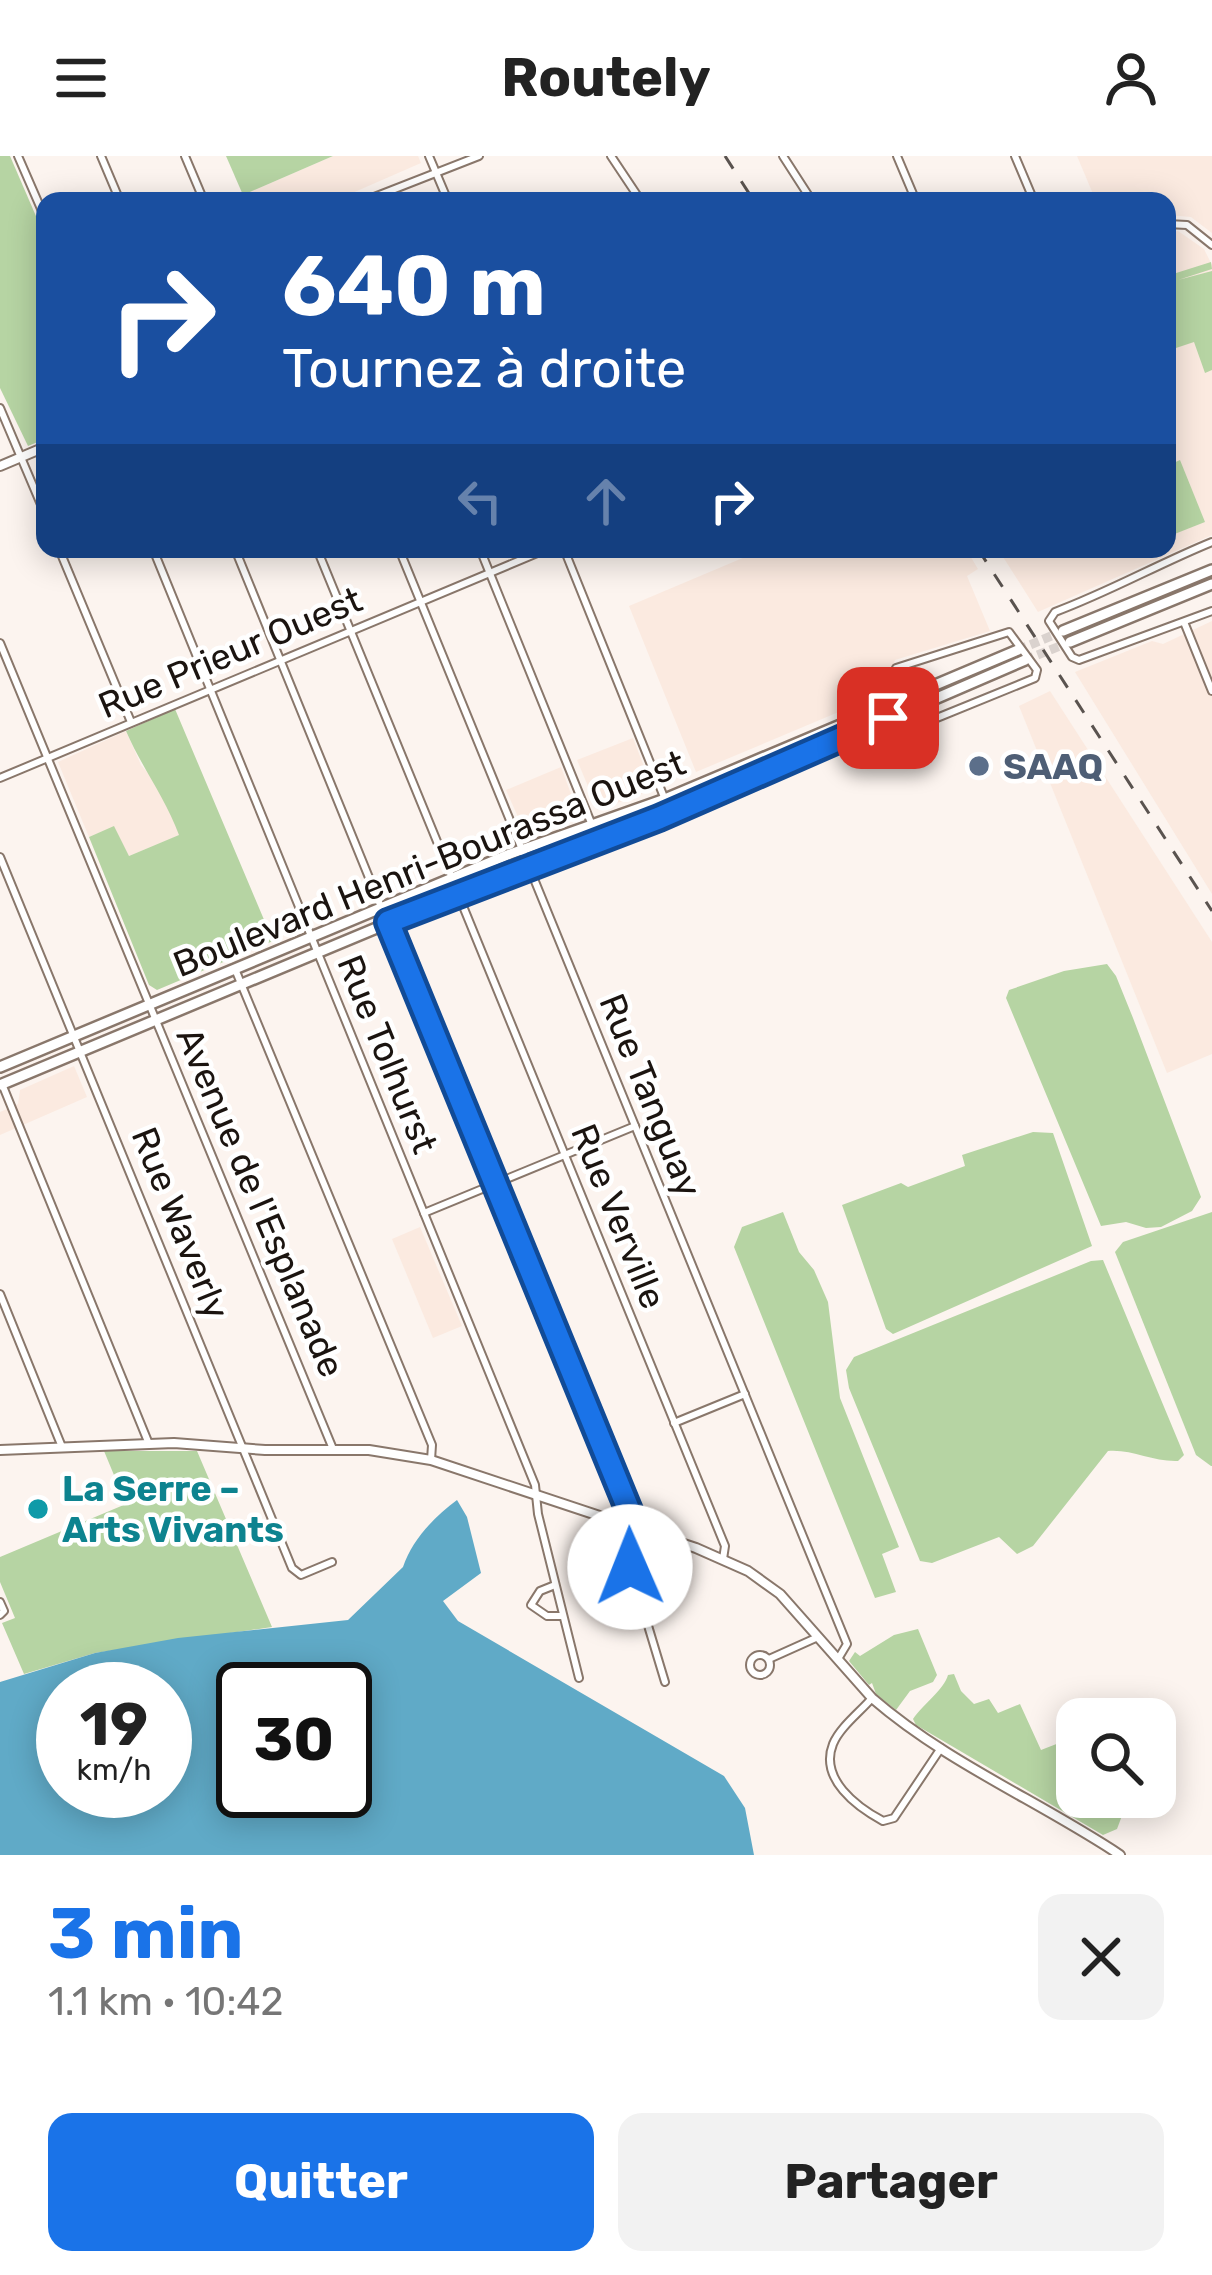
<!DOCTYPE html>
<html lang="fr">
<head>
<meta charset="utf-8">
<style>
	:root { --surface:#fff; --page:#f2f2f2; --text:#222; --muted:#767676; --accent:#1a73e8 }
	body { margin:0; font-family:Rubik,sans-serif; background:var(--page); color:var(--text); height:100vh; display:flex; flex-direction:column; font-size:45px; white-space:nowrap }
	* { box-sizing:border-box; margin:0 }
	p { font-size:39px; color:var(--muted) }
	.icon { flex:none; width:66px; height:66px; fill:none; stroke:currentColor; stroke-width:2; stroke-linecap:round; stroke-linejoin:round }
	.map { position:relative; height:1699px; overflow:hidden }
	.details { display:flex; flex-direction:column; background:var(--surface); flex:1 }
	.details>* { flex:none }
	.hud { position:absolute; left:36px; top:36px; width:1140px; height:366px; border-radius:24px; box-shadow:0 6px 30px #0003; background:#1a4fa0; color:#fff; overflow:hidden }
	.buttons { position:absolute; left:1056px; top:1542px; display:grid; gap:24px }
	.buttons a { display:grid; place-items:center; width:120px; height:120px; border-radius:24px; background:var(--surface); box-shadow:0 6px 30px #0003; font-size:60px }
	.speed { position:absolute; left:36px; top:1506px; display:flex; gap:24px; font-size:60px; font-weight:700; text-align:center }
	.speed>* { display:grid; place-content:center; width:156px; height:156px; border-radius:50%; background:var(--surface); box-shadow:0 6px 30px #0003; line-height:1 }
	.speed small { font-size:30px; font-weight:400 }
	.speed .limit { border:6px solid #111; border-radius:18px; background:#fff; color:#111 }
	.pin { position:absolute; display:grid; place-items:center; width:102px; height:102px; color:#fff; margin:-51px; border-radius:24px; box-shadow:0 6px 18px #0006 }
	.me { position:absolute; width:132px; margin:-66px; rotate:359deg; stroke-linejoin:round; filter:drop-shadow(0 0 9px #0008) }
	.turn { display:flex; align-items:center; gap:42px; height:252px; padding:0 48px; font-size:54px }
	.turn .icon { width:156px; height:156px; stroke-width:2.5 }
	.turn b { display:block; font-size:84px; line-height:102px }
	.lanes { display:flex; align-items:center; height:114px; padding:0 48px; background:#0003; justify-content:center; gap:60px; direction:ltr }
	.lanes .off { opacity:.35 }
	.round { display:grid; place-items:center; flex:none; width:126px; height:126px; border-radius:24px; background:var(--page) }
	.head { display:flex; align-items:center; justify-content:space-between; height:204px; padding:0 48px }
	h1 { font-size:72px; font-weight:700; line-height:90px; color:var(--accent) }
	.cta { display:flex; gap:24px; margin-top:auto; padding:24px 48px }
	.cta a { flex:1; height:138px; border-radius:24px; background:var(--accent); color:#fff; font-size:48px; font-weight:700; line-height:138px; text-align:center }
	.cta a+a { background:var(--page); color:var(--text) }
	header { display:flex; justify-content:space-between; align-items:center; height:156px; padding:0 48px; background:var(--surface); font-size:54px; font-weight:700 }
	.map>svg:first-child { display:block }
	.built { fill:#fbeae0 }
	.green { fill:#b6d4a3 }
	.water { fill:#60aac7; fill-rule:evenodd }
	.lines { fill:none; stroke-linecap:round; stroke-linejoin:round }
	.primary-tunnel { stroke:#dad2ce; stroke-width:9; stroke-dasharray:9 4.5; stroke-linecap:butt }
	.minor-casing { stroke:#89776b; stroke-width:10 }
	.tertiary-casing { stroke:#89776b; stroke-width:12 }
	.primary-casing { stroke:#89776b; stroke-width:14 }
	.minor { stroke:#fff; stroke-width:6 }
	.tertiary { stroke:#fff; stroke-width:8 }
	.primary { stroke:#fff; stroke-width:9 }
	.rail { stroke:#5a534f; stroke-width:3; stroke-dasharray:15 15; stroke-linecap:butt }
	.route-casing { stroke:#114b97; stroke-width:30 }
	.route { stroke:#1a73e8; stroke-width:21 }
	.service-dot { fill:#5c6f8a; stroke:#fff; stroke-width:4.5 }
	.culture-dot { fill:#0f9aa8; stroke:#fff; stroke-width:4.5 }
	.labels { text-anchor:middle; stroke-width:9; stroke-linejoin:round; paint-order:stroke }
	.street-label { font-size:36px; fill:#1b1410; stroke:#fff }
	.service-label { font-size:36px; font-weight:bold; fill:#4e5e75; stroke:#fff; text-anchor:start }
	.culture-label { font-size:36px; font-weight:bold; fill:#0d838f; stroke:#fff; text-anchor:start }
</style>
</head>
<body>
<header><svg class="icon" aria-label="menu" viewBox="0 0 24 24"><path d="M4 6h16M4 12h16M4 18h16"/></svg>Routely<svg class="icon" aria-label="person" viewBox="0 0 24 24"><circle cx="12" cy="8" r="4"/><path d="M4 21q1-7 8-7t8 7"/></svg></header>
<div class="map">
<svg width="1212" height="1699" viewBox="0 0 1212 1699">
	<rect width="100%" height="100%" fill="#fcf4ef"/>
	<g class="built">
		<polygon points="333,0 418,0 421,7 334,45 246,45 243,39"/>
		<polygon points="1077,0 1212,0 1212,77 1191,61 1167,59 1167,45 1096,45"/>
		<polygon points="1178,75 1204,93 1212,109 1212,379 1038,456 998,393 1167,393 1167,77"/>
		<polygon points="764,393 966,393 978,413 967,420 990,475 895,504 884,531 872,542 696,616 629,450"/>
		<polygon points="1212,465 1212,738 1075,516 1152,485 1163,488"/>
		<polygon points="1050,535 1212,786 1212,898 1167,917 1019,550"/>
		<polygon points="126,575 141,609 158,629 180,679 129,700 114,671 89,681 58,606"/>
		<polygon points="633,582 653,634 598,654 577,604"/>
		<polygon points="561,611 580,662 526,679 506,634"/>
		<polygon points="74,910 87,941 0,979 0,956 18,948 20,934"/>
		<polygon points="420,1071 462,1170 433,1182 392,1083"/>
	</g>
	<g class="green">
		<polygon points="0,0 10,0 45,81 45,283 28,290 0,232"/>
		<polygon points="226,0 333,0 243,39"/>
		<polygon points="1211,106 1212,113 1178,124 1212,115 1212,214 1205,217 1194,186 1176,192 1167,170 1167,129 1173,126 1173,118"/>
		<polygon points="1180,304 1205,366 1167,381 1167,310"/>
		<path d="M175,553L273,785L157,834L149,829L89,681L114,670L129,700L179,679C165,641 142,612 126,575Z"/>
		<polygon points="1107,808 1116,820 1133,862 1201,1041 1192,1055 1161,1071 1146,1072 1126,1066 1101,1070 1006,842 1009,834 1064,815"/>
		<polygon points="1033,976 1053,977 1092,1090 893,1178 886,1173 842,1049 901,1027 908,1031 965,1010 962,999"/>
		<polygon points="783,1056 799,1096 814,1114 828,1146 840,1242 899,1391 882,1398 896,1436 875,1442 734,1091 742,1071"/>
		<polygon points="1212,1056 1212,1310 1211,1310 1196,1299 1115,1096 1123,1086"/>
		<path d="M1103,1104L1184,1299L1178,1305C1153,1306 1132,1293 1108,1295L1033,1390L1017,1398L999,1381L932,1407L920,1405L849,1232L846,1214L854,1201L1091,1105Z"/>
		<polygon points="104,1295 197,1295 272,1471 95,1497 24,1518 2,1467 15,1462 0,1426 0,1401 126,1348"/>
		<polygon points="918,1473 937,1519 933,1526 910,1535 896,1554 876,1538 872,1527 869,1529 849,1505 855,1496 860,1500 894,1479"/>
		<path d="M954,1518L961,1535L974,1548L989,1543L998,1557L1020,1548L1041,1594L1077,1580V1641H1119L1126,1649L1117,1673L1103,1679L916,1569L913,1563C923,1548 944,1534 948,1519Z"/>
	</g>
	<path class="water" d="M457,1344L467,1361L481,1417L443,1445L458,1465L724,1620L745,1652L754,1699H0V1526L95,1497L178,1482L348,1464L403,1411C412,1384 435,1360 457,1344ZM165,1533V1635H63V1533ZM243,1533H345V1635H243Z"/>
	<g class="lines">
		<g class="primary-tunnel">
			<polyline points="1018,494 1063,475"/>
			<polyline points="1025,504 1070,486"/>
		</g>
		<defs>
			<g id="minor">
				<polyline points="18,0 45,62"/>
				<polyline points="101,0 120,45"/>
				<polyline points="185,0 204,45"/>
				<polyline points="429,0 448,45"/>
				<polyline points="611,0 641,45"/>
				<polyline points="783,0 812,45"/>
				<polyline points="897,0 916,45"/>
				<polyline points="1015,0 1034,45"/>
				<polyline points="364,45 479,0"/>
				<polyline points="1167,68 1187,69 1212,89"/>
				<polyline points="0,252 45,358"/>
				<path d="M1212,386C1158,408 1109,436 1055,456L1049,465L1072,501L1079,504L1212,455"/>
				<polyline points="59,393 131,566"/>
				<polyline points="153,393 535,1329 538,1358 579,1522"/>
				<polyline points="235,393 381,751"/>
				<polyline points="317,393 452,722"/>
				<polyline points="399,393 847,1488 838,1503"/>
				<polyline points="480,393 598,684"/>
				<polyline points="564,393 670,656"/>
				<polyline points="647,393 659,393"/>
				<polyline points="1184,466 1212,535"/>
				<polyline points="0,487 333,1293"/>
				<polyline points="900,512 903,530 910,537"/>
				<polyline points="878,552 896,512 1009,476 1037,514 1035,522 922,568 890,563"/>
				<polyline points="0,622 547,393"/>
				<polyline points="0,701 292,1412 301,1419 332,1406"/>
				<polyline points="458,738 725,1390 723,1403"/>
				<polyline points="388,766 630,1357 631,1365 621,1380 665,1526"/>
				<polyline points="235,813 432,1289 431,1304"/>
				<polyline points="2,928 149,1288"/>
				<polyline points="424,1057 635,970"/>
				<polyline points="0,1138 62,1291"/>
				<polyline points="674,1267 745,1238"/>
				<polyline points="555,1429 540,1435 531,1449 547,1460 563,1460"/>
				<polyline points="0,1446 4,1455 0,1459"/>
				<circle cx="760" cy="1509" r="10"/>
				<polyline points="769,1503 818,1481"/>
				<path d="M872,1542C860,1556 840,1571 833,1588C819,1623 857,1651 883,1665L894,1662L941,1592"/>
			</g>
			<g id="tertiary">
				<polyline points="0,310 45,291"/>
				<path d="M0,1294L174,1287L265,1294H369L431,1304L696,1392L748,1415L780,1438L872,1542C947,1607 1039,1645 1120,1699"/>
			</g>
			<g id="primary">
				<polyline points="1063,475 1212,414"/>
				<polyline points="1070,486 1212,428"/>
				<polyline points="0,911 510,698 665,643 1018,494"/>
				<polyline points="0,929 458,738 659,662 1025,504"/>
			</g>
		</defs>
		<use href="#minor" class="minor-casing"/>
		<use href="#tertiary" class="tertiary-casing"/>
		<use href="#primary" class="primary-casing"/>
		<use href="#minor" class="minor"/>
		<use href="#tertiary" class="tertiary"/>
		<use href="#primary" class="primary"/>
		<g class="rail">
			<polyline points="725,0 754,45"/>
			<polyline points="978,393 1212,755"/>
		</g>
	</g>
	<g class="lines">
		<defs>
			<polyline id="route" points="630,1411 621,1381 631,1366 630,1357 388,766 659,662 888,562"/>
		</defs>
		<use href="#route" class="route-casing"/>
		<use href="#route" class="route"/>
	</g>
	<circle class="service-dot" cx="979" cy="610" r="12"/>
	<circle class="culture-dot" cx="38" cy="1353" r="12"/>
	<g class="labels">
		<g class="street-label">
			<text transform="translate(230 496) rotate(-23)" y="13">Rue Prieur Ouest</text>
			<text transform="translate(429 707) rotate(-22)" y="13">Boulevard Henri-Bourassa Ouest</text>
			<text transform="translate(388 898) rotate(68)" y="13">Rue Tolhurst</text>
			<text transform="translate(651 939) rotate(68)" y="13">Rue Tanguay</text>
			<text transform="translate(261 1046) rotate(67)" y="13">Avenue de l'Esplanade</text>
			<text transform="translate(619 1060) rotate(68)" y="13">Rue Verville</text>
			<text transform="translate(181 1067) rotate(68)" y="13">Rue Waverly</text>
		</g>
		<g class="service-label">
			<text x="1003" y="623">SAAQ</text>
		</g>
		<g class="culture-label">
			<text x="62" y="1345">La Serre –<tspan x="62" dy="41">Arts Vivants</tspan></text>
		</g>
	</g>
</svg>
<div class="buttons">
<a><svg class="icon" aria-label="search" viewBox="0 0 24 24"><circle cx="10" cy="10" r="6"/><path d="M15 15l6 6"/></svg></a>
</div>
<div class="speed"><div>19<small>km/h</small></div><div class="limit">30</div></div>
<div class="pin" style="left:888px;top:562px;background:#d93025"><svg class="icon" aria-label="arrive" viewBox="0 0 24 24"><path d="M6 21V4h12l-3 4 3 4H6"/></svg></div>
<svg class="me" style="left:630px;top:1411px" viewBox="-20 -20 40 40"><circle r="19" fill="#fff"/><path d="M0-13L10 11 0 6-10 11z" fill="#1a73e8"/></svg>
<div class="hud">
<div class="turn"><svg class="icon" aria-label="right" viewBox="0 0 24 24"><path d="M7 20v-9h11M14 6l5 5-5 5"/></svg><div><b>640 m</b>Tournez à droite</div></div>
<div class="lanes"><svg class="icon off" aria-label="left" viewBox="0 0 24 24"><path d="M17 20v-9H6M10 6l-5 5 5 5"/></svg><svg class="icon off" aria-label="ahead" viewBox="0 0 24 24"><path d="M12 20V5M6 11l6-6 6 6"/></svg><svg class="icon" aria-label="right" viewBox="0 0 24 24"><path d="M7 20v-9h11M14 6l5 5-5 5"/></svg></div>
</div>
</div>
<section class="details">
<div class="head"><div><h1>3 min</h1><p>1.1 km · 10:42</p></div><a class="round"><svg class="icon" aria-label="close" viewBox="0 0 24 24"><path d="M6 6l12 12M18 6L6 18"/></svg></a></div>
<div class="cta"><a>Quitter</a><a>Partager</a></div>
</section>
</body>
</html>
